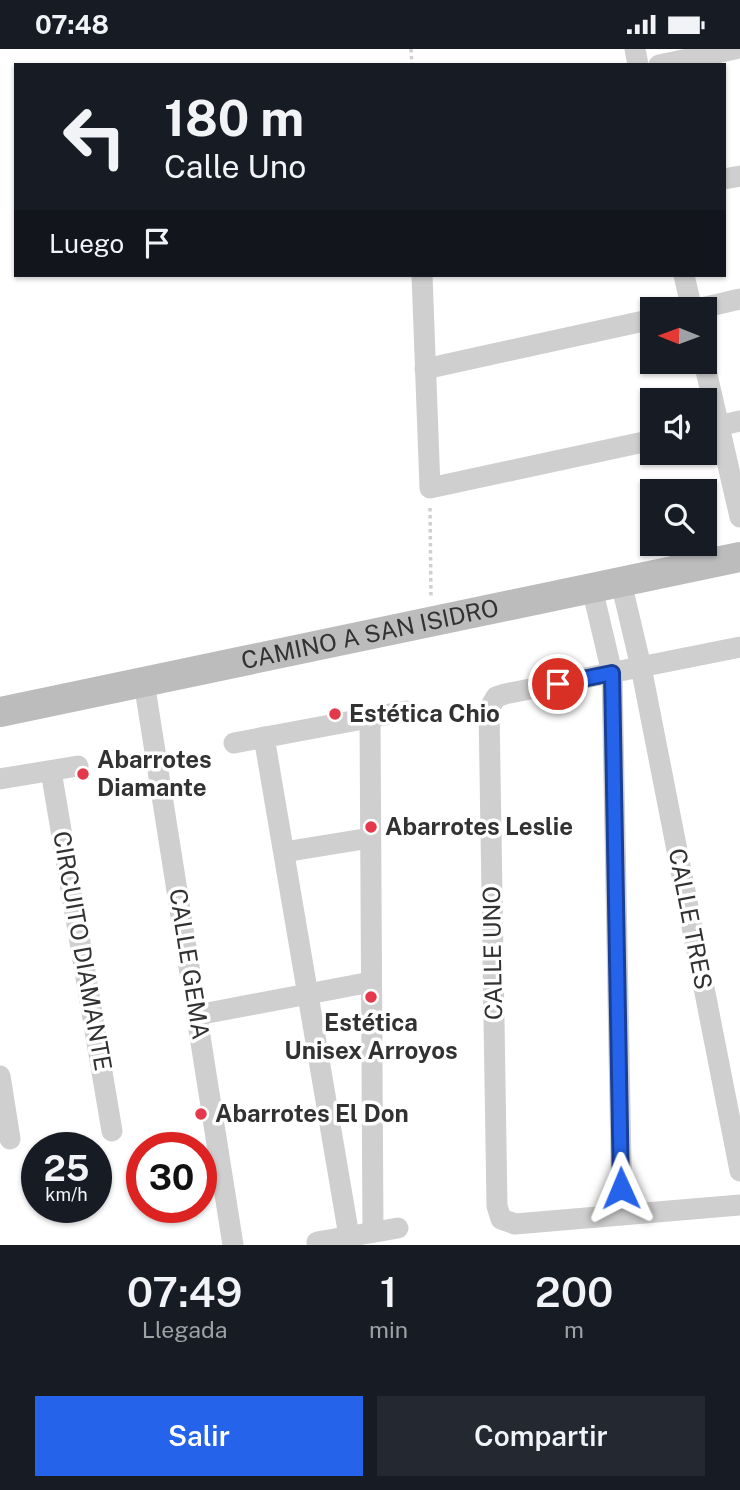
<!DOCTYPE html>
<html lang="es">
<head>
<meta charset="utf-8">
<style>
	:root { --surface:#171b24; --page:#242831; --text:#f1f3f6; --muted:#9ea1a6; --accent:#2563eb }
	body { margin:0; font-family:"Public Sans",sans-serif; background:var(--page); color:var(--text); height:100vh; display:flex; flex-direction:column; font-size:26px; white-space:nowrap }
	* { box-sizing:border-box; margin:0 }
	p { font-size:23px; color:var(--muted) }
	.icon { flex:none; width:38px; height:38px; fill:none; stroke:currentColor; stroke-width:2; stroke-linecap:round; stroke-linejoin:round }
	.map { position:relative; height:1196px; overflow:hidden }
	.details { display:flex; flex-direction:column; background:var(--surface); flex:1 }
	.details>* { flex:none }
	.hud { position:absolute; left:14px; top:14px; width:712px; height:214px; border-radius:0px; box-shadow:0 2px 5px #0004; background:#171b24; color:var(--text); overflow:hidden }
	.needle { width:46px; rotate:271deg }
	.tools { position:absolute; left:640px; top:248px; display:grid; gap:14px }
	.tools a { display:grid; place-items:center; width:77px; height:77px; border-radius:0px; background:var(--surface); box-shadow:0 2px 5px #0004; font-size:35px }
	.speed { position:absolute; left:21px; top:1083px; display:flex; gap:14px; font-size:35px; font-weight:700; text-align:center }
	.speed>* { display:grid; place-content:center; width:91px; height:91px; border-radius:50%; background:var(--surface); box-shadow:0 2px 5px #0004; line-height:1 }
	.speed small { font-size:18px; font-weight:400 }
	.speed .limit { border:10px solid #d22; background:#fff; color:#111 }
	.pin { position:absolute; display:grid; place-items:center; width:60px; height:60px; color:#fff; margin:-30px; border:4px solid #fff; border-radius:50%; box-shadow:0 2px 7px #0007 }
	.me { position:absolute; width:77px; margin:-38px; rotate:359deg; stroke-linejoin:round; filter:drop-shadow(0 0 5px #0008) }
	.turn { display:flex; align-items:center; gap:24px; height:147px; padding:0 35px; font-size:32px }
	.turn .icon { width:91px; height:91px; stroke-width:2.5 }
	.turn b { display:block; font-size:49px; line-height:60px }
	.then { display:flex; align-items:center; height:66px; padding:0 35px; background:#0003; gap:14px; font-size:26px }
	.eta { display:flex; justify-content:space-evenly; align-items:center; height:119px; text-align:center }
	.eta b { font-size:42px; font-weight:600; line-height:49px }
	.primary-button { display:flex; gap:14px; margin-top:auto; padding:14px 35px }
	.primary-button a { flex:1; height:80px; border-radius:0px; background:var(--accent); color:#fff; font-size:28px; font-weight:600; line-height:80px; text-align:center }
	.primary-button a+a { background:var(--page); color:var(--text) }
	.status { display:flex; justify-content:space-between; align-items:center; height:49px; padding:0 35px; background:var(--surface); direction:ltr }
	.status svg { height:19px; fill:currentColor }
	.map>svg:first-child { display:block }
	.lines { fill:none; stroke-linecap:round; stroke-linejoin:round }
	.path { stroke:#cfcfcf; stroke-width:3.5; stroke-dasharray:3.5 3.5; stroke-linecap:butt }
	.street { stroke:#cfcfcf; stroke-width:21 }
	.secondary { stroke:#bcbcbc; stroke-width:30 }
	.route-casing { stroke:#184099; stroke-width:18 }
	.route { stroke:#2563eb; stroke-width:12 }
	.poi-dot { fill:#e4384c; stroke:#fff; stroke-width:2.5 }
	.labels { text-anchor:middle; stroke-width:7; stroke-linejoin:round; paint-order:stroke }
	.street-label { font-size:24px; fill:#323232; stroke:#fff }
	.poi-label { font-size:24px; font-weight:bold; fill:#323232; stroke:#fff; text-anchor:start }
</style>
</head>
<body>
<div class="status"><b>07:48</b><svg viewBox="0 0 49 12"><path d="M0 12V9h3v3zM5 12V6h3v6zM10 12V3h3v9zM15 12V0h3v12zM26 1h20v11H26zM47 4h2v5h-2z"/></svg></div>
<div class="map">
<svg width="740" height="1196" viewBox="0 0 740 1196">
	<rect width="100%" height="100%" fill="#fff"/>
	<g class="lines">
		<g class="path">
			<polyline points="411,0 412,16"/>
			<polyline points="430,459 431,549"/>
		</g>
		<g class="street">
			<polyline points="635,0 638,16"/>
			<polyline points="659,16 735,0"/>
			<polyline points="724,130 740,127"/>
			<polyline points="422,226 430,439 653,391"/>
			<polyline points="684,226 692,261"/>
			<polyline points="693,261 740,250"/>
			<polyline points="704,313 740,468"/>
			<polyline points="425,320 653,270"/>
			<polyline points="705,380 740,372"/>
			<polyline points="621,533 641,618 740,1122"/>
			<polyline points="592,539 612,624 622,1166"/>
			<polyline points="740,598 505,645 496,648 489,660 497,1157 501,1170 515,1175 740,1156"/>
			<polyline points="144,633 233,1196"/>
			<polyline points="370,668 373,1183"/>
			<polyline points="264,688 349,1187"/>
			<polyline points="234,694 406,662"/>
			<polyline points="51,722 112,1082"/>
			<polyline points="0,730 78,717"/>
			<polyline points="284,803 370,789"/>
			<polyline points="197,966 371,933"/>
			<polyline points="0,1027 10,1090"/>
			<polyline points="317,1193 398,1179"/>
		</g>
		<path class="secondary" id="s1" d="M0,663L740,508"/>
	</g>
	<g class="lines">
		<defs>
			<polyline id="route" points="558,635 612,624 621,1139"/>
		</defs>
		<use href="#route" class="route-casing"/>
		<use href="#route" class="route"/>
	</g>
	<g class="poi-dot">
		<circle cx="335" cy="665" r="7"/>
		<circle cx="83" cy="725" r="7"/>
		<circle cx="371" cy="778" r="7"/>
		<circle cx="371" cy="948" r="7"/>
		<circle cx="201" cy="1065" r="7"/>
	</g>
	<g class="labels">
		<g class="street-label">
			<text dy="8" stroke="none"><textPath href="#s1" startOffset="378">CAMINO A SAN ISIDRO</textPath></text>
			<text transform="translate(690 870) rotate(79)" y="8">CALLE TRES</text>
			<text transform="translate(82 902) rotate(80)" y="8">CIRCUITO DIAMANTE</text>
			<text transform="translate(493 904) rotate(-91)" y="8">CALLE UNO</text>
			<text transform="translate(189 915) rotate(81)" y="8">CALLE GEMA</text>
		</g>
		<g class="poi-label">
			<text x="349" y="673">Estética Chio</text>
			<text x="97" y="719">Abarrotes<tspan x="97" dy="28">Diamante</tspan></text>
			<text x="385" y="786">Abarrotes Leslie</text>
			<text x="371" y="982" text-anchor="middle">Estética<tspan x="371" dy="28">Unisex Arroyos</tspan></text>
			<text x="215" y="1073">Abarrotes El Don</text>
		</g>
	</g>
</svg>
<div class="tools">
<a><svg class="needle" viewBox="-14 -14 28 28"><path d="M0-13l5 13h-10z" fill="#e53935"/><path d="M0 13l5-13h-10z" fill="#9ea1a6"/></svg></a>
<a><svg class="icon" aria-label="sound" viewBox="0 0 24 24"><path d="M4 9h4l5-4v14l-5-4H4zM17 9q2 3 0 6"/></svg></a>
<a><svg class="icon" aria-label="search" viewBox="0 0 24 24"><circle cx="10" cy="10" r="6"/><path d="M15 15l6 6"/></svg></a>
</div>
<div class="speed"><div>25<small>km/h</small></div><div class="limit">30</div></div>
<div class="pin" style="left:558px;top:635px;background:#d93025"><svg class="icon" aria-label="arrive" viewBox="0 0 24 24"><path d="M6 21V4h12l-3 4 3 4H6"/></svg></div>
<svg class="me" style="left:621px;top:1139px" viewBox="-20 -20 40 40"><path d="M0-17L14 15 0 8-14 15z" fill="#2563eb" stroke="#fff" stroke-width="4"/></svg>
<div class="hud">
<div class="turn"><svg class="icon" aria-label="left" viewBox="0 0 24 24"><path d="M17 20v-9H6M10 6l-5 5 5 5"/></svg><div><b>180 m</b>Calle Uno</div></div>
<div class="then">Luego<svg class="icon" aria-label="arrive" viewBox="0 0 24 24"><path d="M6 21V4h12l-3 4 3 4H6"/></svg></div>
</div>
</div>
<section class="details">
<div class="eta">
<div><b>07:49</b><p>Llegada</p></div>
<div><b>1</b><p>min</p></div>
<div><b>200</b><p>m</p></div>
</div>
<div class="primary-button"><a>Salir</a><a>Compartir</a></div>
</section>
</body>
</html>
